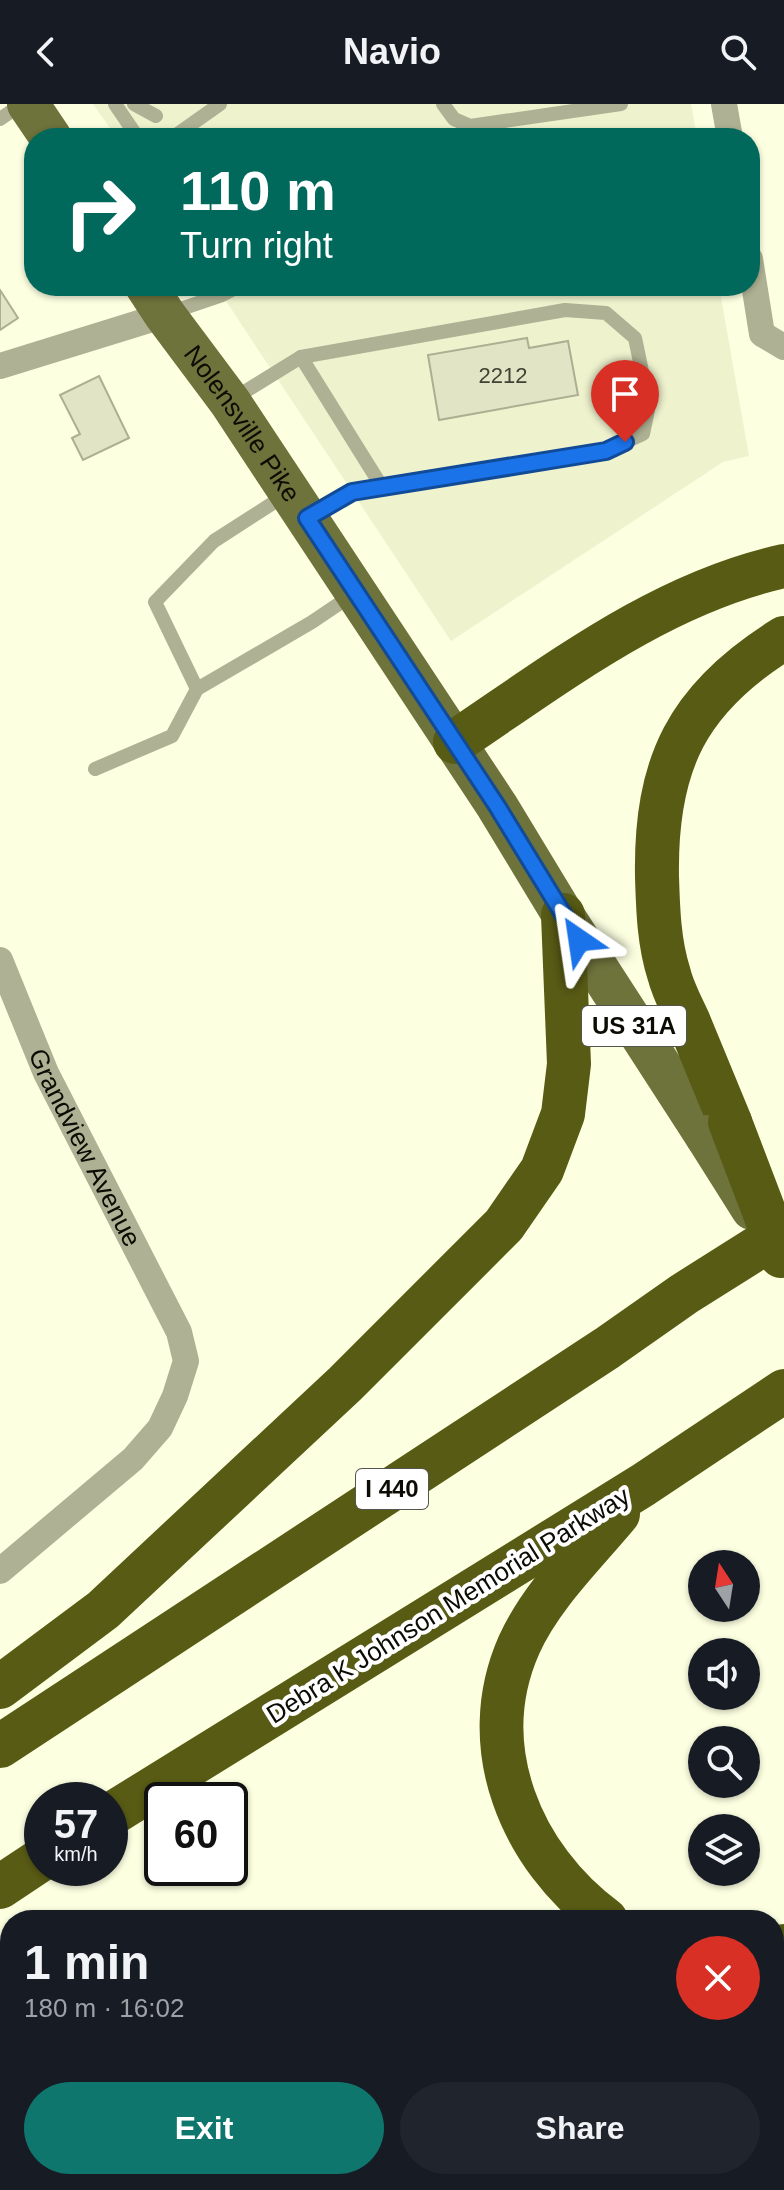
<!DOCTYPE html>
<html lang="en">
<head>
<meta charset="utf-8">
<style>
	:root { --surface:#171b24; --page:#20242c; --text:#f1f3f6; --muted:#9ea1a6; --accent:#0f766e }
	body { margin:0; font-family:Arial,sans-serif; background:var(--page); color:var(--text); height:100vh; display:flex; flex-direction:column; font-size:30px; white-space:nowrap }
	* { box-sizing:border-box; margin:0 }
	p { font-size:26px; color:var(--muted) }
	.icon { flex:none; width:44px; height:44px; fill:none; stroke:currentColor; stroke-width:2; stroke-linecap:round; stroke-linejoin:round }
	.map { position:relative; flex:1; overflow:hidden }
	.panel { position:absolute; left:0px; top:1806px; width:784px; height:280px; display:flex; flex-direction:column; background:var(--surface); border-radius:32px 32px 0 0; box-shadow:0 2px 6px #0004 }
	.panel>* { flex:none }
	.guide { position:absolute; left:24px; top:24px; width:736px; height:168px; border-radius:32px; box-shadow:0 2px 6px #0004; background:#00695c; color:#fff; overflow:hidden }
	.needle { width:52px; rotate:348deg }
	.controls { position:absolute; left:688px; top:1446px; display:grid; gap:16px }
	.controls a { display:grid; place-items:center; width:72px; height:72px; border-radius:50%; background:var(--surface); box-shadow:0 2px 6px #0004; font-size:40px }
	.speed { position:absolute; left:24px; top:1678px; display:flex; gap:16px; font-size:40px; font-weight:700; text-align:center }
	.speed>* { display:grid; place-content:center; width:104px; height:104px; border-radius:50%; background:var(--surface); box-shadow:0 2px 6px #0004; line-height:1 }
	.speed small { font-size:20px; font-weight:400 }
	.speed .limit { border:4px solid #111; border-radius:12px; background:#fff; color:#111 }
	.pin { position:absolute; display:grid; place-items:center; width:68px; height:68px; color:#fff; margin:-82px -34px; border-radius:50% 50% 50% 0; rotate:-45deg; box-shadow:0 0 8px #0007 }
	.pin .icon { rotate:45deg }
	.me { position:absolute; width:88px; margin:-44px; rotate:328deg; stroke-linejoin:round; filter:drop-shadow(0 0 6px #0008) }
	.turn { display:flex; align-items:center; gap:28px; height:168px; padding:0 24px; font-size:36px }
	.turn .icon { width:104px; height:104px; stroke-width:2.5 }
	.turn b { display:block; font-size:56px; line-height:68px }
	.round { display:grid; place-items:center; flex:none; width:84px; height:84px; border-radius:42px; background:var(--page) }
	.head { display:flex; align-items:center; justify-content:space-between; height:136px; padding:0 24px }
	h1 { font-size:48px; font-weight:600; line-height:60px }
	.button { display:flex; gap:16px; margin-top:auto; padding:16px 24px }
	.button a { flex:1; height:92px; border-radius:48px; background:var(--accent); color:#fff; font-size:32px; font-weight:600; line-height:92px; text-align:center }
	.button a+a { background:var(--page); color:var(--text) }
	header { display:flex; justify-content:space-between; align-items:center; height:104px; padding:0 24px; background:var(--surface); font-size:36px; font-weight:600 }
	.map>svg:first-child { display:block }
	.built { fill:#eef2cd }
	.building { fill:#e1e4c5; stroke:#acaf92; stroke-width:2 }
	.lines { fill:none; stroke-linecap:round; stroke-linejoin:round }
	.service { stroke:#aeb193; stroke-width:14 }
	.minor { stroke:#aeb193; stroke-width:26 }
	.primary { stroke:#6e723b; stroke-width:42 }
	.motorway { stroke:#585b14; stroke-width:44 }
	.primary-bridge { stroke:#6e723b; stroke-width:42 }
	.motorway-bridge { stroke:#585b14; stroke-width:44 }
	.route-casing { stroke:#114b97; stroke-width:20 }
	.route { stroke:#1a73e8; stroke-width:14 }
	.labels { text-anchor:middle; stroke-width:8; stroke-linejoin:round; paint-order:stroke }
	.number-label { font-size:22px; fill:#414234 }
	.shield { fill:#fff; stroke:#55554f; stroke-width:2 }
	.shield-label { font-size:24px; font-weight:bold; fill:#0c0c04 }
	.street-label { font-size:26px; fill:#0c0c04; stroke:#fff }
</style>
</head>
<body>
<header><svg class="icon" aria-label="back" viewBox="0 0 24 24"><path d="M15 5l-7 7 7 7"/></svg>Navio<svg class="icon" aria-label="search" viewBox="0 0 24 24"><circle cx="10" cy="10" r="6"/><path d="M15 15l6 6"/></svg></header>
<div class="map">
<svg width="784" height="2086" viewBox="0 0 784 2086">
	<rect width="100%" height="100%" fill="#fcffe0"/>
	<g class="built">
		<polygon points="93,0 691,0 697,34 117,34"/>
		<polygon points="216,182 719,182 749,352 723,358 451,537"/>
		<polygon points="774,1982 784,1982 784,2086 0,2086 0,2003 10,1999 10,2076 774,2076"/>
	</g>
	<g class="building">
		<polygon points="0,186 18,214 0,226"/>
		<polygon points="527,234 529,244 568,237 578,291 439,316 428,251"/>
		<polygon points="99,272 129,334 83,356 72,334 80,330 60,291"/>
		<polygon points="542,2076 600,2076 607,2086 526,2086"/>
	</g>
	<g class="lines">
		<g class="service">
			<polyline points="115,0 134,28 125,34"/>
			<polyline points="134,0 156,12"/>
			<polyline points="443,0 454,15 470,22 621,0"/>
			<polyline points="0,15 22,0"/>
			<polyline points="172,34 220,0"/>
			<polyline points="169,209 222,191 239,182"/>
			<polyline points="301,253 382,383"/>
			<polyline points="233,295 301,253 565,206 606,209 635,234 649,301 643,330 606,347 352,388 311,412"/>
			<polyline points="287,390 214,437 155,498 197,585 312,518 352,491"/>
			<polyline points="95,665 172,632 197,585"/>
			<polyline points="653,2076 654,2086"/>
		</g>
		<g class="minor">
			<polyline points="724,0 730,34"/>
			<polyline points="750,155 762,230 784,243"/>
			<polyline points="0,262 165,211"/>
			<path id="s1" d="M0,856L46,969L179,1228L186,1257L175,1292L160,1324L133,1355L0,1467"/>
			<polyline points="0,2059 10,2053"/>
			<polyline points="128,2076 135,2086"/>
			<polyline points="755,2076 761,2086"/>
		</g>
		<g class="primary">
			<polyline points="28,0 51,34"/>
			<path id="s2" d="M146,182L165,211L230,298L497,702L563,811L706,1032"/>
		</g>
		<g class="motorway">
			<path d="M455,638C558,569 661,489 784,462"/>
			<path d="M730,1018C716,984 702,950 688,916C681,901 673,886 669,870C659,839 658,806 657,773C655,660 687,594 784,534"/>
			<polyline points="0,1583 103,1506 345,1280 504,1121 542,1066 563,1010 569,960 563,811"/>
			<polyline points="0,1642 607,1244 684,1190 784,1127"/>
			<polyline points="110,1711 643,1381 784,1287"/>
			<polyline points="0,1783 42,1755"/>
			<path d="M606,1816C521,1753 474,1643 519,1541C541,1492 584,1451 618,1410"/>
			<polyline points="774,1844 784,1842"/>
			<polyline points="774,1902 784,1899"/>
			<polyline points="0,1930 10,1927"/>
		</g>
		<polyline class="primary-bridge" points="706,1032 752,1105"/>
		<polyline class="motorway-bridge" points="730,1018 781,1152"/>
	</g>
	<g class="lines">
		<defs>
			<polyline id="route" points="579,836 497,702 307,414 352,388 606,347 625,338"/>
		</defs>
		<use href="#route" class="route-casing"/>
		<use href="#route" class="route"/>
	</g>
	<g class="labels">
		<g class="number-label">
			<text x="503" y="279">2212</text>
		</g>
		<g class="shield">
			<rect x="582" y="902" width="104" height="40" rx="6"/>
			<rect x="356" y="1365" width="72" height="40" rx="6"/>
		</g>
		<g class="shield-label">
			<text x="634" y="930">US 31A</text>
			<text x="392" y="1393">I 440</text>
		</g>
		<g class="street-label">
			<text dy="9" stroke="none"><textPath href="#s2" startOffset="168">Nolensville Pike</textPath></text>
			<text dy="9" stroke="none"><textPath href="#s1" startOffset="206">Grandview Avenue</textPath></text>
			<text transform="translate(448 1501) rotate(-32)" y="9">Debra K Johnson Memorial Parkway</text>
		</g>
	</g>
</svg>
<div class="controls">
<a><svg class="needle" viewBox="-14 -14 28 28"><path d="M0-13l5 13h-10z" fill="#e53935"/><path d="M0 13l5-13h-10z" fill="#9ea1a6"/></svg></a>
<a><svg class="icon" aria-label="sound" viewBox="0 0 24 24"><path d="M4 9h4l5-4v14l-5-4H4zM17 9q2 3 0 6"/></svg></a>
<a><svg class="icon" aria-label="search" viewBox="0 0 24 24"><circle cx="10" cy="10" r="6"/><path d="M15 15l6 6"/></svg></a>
<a><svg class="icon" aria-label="layers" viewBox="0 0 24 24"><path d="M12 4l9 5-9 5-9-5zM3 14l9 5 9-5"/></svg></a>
</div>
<div class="speed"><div>57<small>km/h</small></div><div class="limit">60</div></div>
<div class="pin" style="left:625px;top:338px;background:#d93025"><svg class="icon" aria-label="arrive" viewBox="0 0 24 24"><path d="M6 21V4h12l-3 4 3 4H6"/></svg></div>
<svg class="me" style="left:579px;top:836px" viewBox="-20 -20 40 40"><path d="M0-17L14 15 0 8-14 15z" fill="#1a73e8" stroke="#fff" stroke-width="4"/></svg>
<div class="guide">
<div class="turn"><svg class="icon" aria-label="right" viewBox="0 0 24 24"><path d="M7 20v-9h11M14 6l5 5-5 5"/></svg><div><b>110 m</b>Turn right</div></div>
</div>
<section class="panel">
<div class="head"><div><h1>1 min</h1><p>180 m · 16:02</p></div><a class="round" style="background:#d93025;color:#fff"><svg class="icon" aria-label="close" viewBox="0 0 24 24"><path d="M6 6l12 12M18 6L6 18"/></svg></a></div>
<div class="button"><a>Exit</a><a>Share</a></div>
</section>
</div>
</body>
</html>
